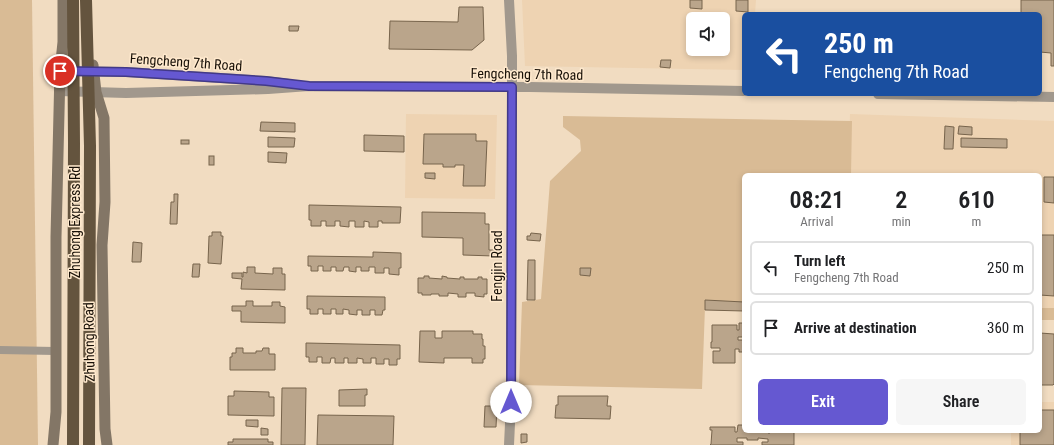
<!DOCTYPE html>
<html lang="en">
<head>
<meta charset="utf-8">
<style>
	:root { --surface:#fff; --page:#f6f6f6; --text:#202124; --muted:#757577; --line:#e0e0e0; --accent:#6558d1 }
	body { margin:0; font-family:"Roboto Condensed",sans-serif; background:var(--page); color:var(--text); height:100vh; display:flex; flex-direction:column; font-size:15px; white-space:nowrap }
	* { box-sizing:border-box; margin:0 }
	p { font-size:13px; color:var(--muted) }
	.icon { flex:none; width:22px; height:22px; fill:none; stroke:currentColor; stroke-width:2; stroke-linecap:round; stroke-linejoin:round }
	.map { position:relative; flex:1; overflow:hidden }
	.details { position:absolute; left:742px; top:173px; width:300px; height:260px; display:flex; flex-direction:column; background:var(--surface); border-radius:6px; box-shadow:0 2px 6px #0003 }
	.details>* { flex:none }
	.guide { position:absolute; left:742px; top:12px; width:300px; height:84px; border-radius:6px; box-shadow:0 2px 6px #0003; background:#1a4fa0; color:#fff; overflow:hidden }
	.buttons { position:absolute; left:686px; top:12px; display:grid; gap:8px }
	.buttons a { display:grid; place-items:center; width:44px; height:44px; border-radius:6px; background:var(--surface); box-shadow:0 2px 6px #0003; font-size:20px }
	.pin { position:absolute; display:grid; place-items:center; width:34px; height:34px; color:#fff; margin:-17px; border:2px solid #fff; border-radius:50%; box-shadow:0 1px 4px #0007 }
	.me { position:absolute; width:44px; margin:-22px; rotate:0deg; stroke-linejoin:round; filter:drop-shadow(0 0 3px #0008) }
	.turn { display:flex; align-items:center; gap:14px; height:84px; padding:0 16px; font-size:18px }
	.turn .icon { width:52px; height:52px; stroke-width:2.5 }
	.turn b { display:block; font-size:28px; line-height:34px }
	.eta { display:flex; justify-content:space-evenly; align-items:center; height:68px; text-align:center }
	.eta b { font-size:24px; font-weight:600; line-height:28px }
	.action { display:flex; gap:8px; margin-top:auto; padding:8px 16px }
	.action a { flex:1; height:46px; border-radius:6px; background:var(--accent); color:#fff; font-size:16px; font-weight:600; line-height:46px; text-align:center }
	.action a+a { background:var(--page); color:var(--text) }
	ul { padding:0; list-style:none }
	li { display:flex; align-items:center; gap:12px; height:54px; margin:0 8px 6px; padding:0 8px; border:2px solid var(--line); border-radius:6px }
	li div { flex:1 }
	li b { display:block; font-size:15px }
	li em { font-style:normal }
	.map>svg:first-child { display:block }
	.built { fill:#eed3b2; fill-rule:evenodd }
	.green { fill:#d9bb95 }
	.building { fill:#baa58b; stroke:#77644c }
	.lines { fill:none; stroke-linecap:round; stroke-linejoin:round }
	.minor { stroke:#a1988d; stroke-width:8 }
	.tertiary { stroke:#a1988d; stroke-width:10 }
	.secondary { stroke:#837666; stroke-width:11 }
	.trunk { stroke:#64543e; stroke-width:12 }
	.route-casing { stroke:#423988; stroke-width:10 }
	.route { stroke:#6558d1; stroke-width:7 }
	.labels { text-anchor:middle; stroke-width:3; stroke-linejoin:round; paint-order:stroke }
	.street-label { font-size:14px; fill:#181007; stroke:#ffe9cd }
</style>
</head>
<body>
<div class="map">
<svg width="1054" height="445" viewBox="0 0 1054 445">
	<rect width="100%" height="100%" fill="#f1dcc1"/>
	<g class="built">
		<path d="M522,0H756L755,14H744V70L525,66ZM693,19H723V49H693Z"/>
		<polygon points="406,114 497,115 495,199 405,198"/>
		<polygon points="850,114 1054,121 1054,308 1040,308 1040,175 848,175"/>
		<polygon points="1040,402 1054,402 1054,445 1011,445 1011,431 1040,431"/>
	</g>
	<g class="green">
		<polygon points="0,0 32,0 38,445 0,445"/>
		<polygon points="563,116 852,121 851,175 744,175 744,307 705,307 702,389 519,385 522,302 541,299 550,181 581,151 580,140 563,127"/>
		<rect x="1040" y="308" width="14" height="12"/>
	</g>
	<g class="building">
		<polygon points="690,0 702,0 702,9 690,8"/>
		<polygon points="736,0 748,0 748,12 736,11"/>
		<polygon points="1021,0 1054,0 1054,66 1051,66 1051,53 1040,52 1040,14 1021,14"/>
		<polygon points="459,7 483,7 484,40 472,50 389,49 390,21 458,22"/>
		<polygon points="289,26 299,26 298,31 289,31"/>
		<polygon points="661,60 671,60 670,68 660,67"/>
		<polygon points="261,122 295,123 295,132 260,131"/>
		<polygon points="945,126 954,127 953,149 944,149"/>
		<polygon points="959,126 972,127 972,135 958,134"/>
		<polygon points="424,134 476,134 476,141 487,141 485,186 463,186 464,165 455,165 455,167 443,167 443,164 423,164"/>
		<polygon points="364,135 404,136 404,152 364,151"/>
		<polygon points="268,137 295,138 294,147 268,147"/>
		<polygon points="961,138 1007,139 1007,148 961,147"/>
		<rect x="181" y="140" width="8" height="4"/>
		<polygon points="268,152 287,153 286,163 268,162"/>
		<rect x="209" y="156" width="5" height="9"/>
		<polygon points="425,173 435,173 435,179 425,178"/>
		<polygon points="1044,177 1054,177 1054,203 1044,202"/>
		<polygon points="174,194 178,194 177,224 170,224 171,202 174,202"/>
		<polygon points="309,205 401,207 400,223 382,223 382,221 378,221 378,227 369,227 369,222 364,221 364,227 355,227 355,221 349,221 349,227 340,226 340,221 335,221 335,226 326,226 326,221 321,221 321,226 311,226 311,220 309,220"/>
		<polygon points="422,212 485,213 485,224 489,224 489,250 494,250 494,256 463,255 463,238 422,237"/>
		<polygon points="212,232 221,232 221,236 223,236 221,264 208,263 209,236 212,236"/>
		<polygon points="531,233 541,234 540,241 527,240 527,236 530,236"/>
		<polygon points="1040,235 1054,235 1054,296 1040,295"/>
		<polygon points="133,242 142,243 141,262 132,262"/>
		<polygon points="373,252 401,253 401,268 399,268 399,275 389,274 389,268 384,268 384,273 375,273 375,267 369,267 369,271 361,271 361,267 356,267 356,272 349,271 349,267 344,267 343,271 336,271 336,267 331,267 331,271 323,271 323,266 318,266 318,271 311,271 311,266 308,266 308,256 373,257"/>
		<polygon points="528,260 535,260 535,300 527,300"/>
		<polygon points="193,264 200,264 199,277 192,277"/>
		<polygon points="247,267 255,267 255,273 273,274 273,268 282,268 282,274 285,274 285,290 241,289 242,279 232,278 232,273 242,273 242,277 243,277 243,272 247,273"/>
		<polygon points="580,268 591,268 590,276 580,275"/>
		<polygon points="424,276 429,276 429,278 442,279 442,276 447,277 447,278 460,279 460,277 464,277 464,279 478,279 478,277 482,277 482,279 487,279 487,294 484,294 484,297 475,296 475,293 466,293 466,297 458,297 458,294 448,293 448,296 439,296 439,294 431,294 431,295 422,295 422,293 418,293 418,278 424,278"/>
		<polygon points="307,296 385,297 385,310 383,310 382,315 375,315 375,310 370,310 370,315 362,315 362,310 357,310 357,315 349,314 349,310 343,309 343,314 336,314 336,309 331,309 331,314 323,314 323,309 318,309 318,314 310,314 310,309 307,309"/>
		<polygon points="705,300 744,302 744,311 705,310"/>
		<polygon points="246,301 253,301 253,306 272,306 272,302 280,302 280,306 285,307 285,323 241,322 241,311 232,311 232,306 246,306"/>
		<polygon points="739,323 744,323 744,337 738,337 738,340 744,340 744,352 739,352 739,349 735,349 735,363 713,363 713,351 720,351 720,348 711,348 711,342 712,342 712,325 737,325 737,330 739,330"/>
		<polygon points="420,331 435,331 435,338 442,338 442,331 473,331 473,334 482,334 482,339 483,339 483,346 485,346 485,359 483,359 483,363 472,363 472,358 444,358 444,363 419,362"/>
		<polygon points="1040,333 1054,334 1054,384 1053,385 1040,385"/>
		<polygon points="306,343 400,345 400,359 397,359 397,365 389,365 389,359 384,359 384,364 376,364 376,358 371,358 371,363 363,363 363,359 357,358 357,363 348,363 348,358 344,358 344,363 335,363 335,358 331,358 330,363 322,363 322,357 317,357 317,362 309,362 309,357 306,357"/>
		<polygon points="236,348 243,348 243,353 256,353 256,351 262,351 263,348 269,348 269,354 275,354 275,370 230,370 230,357 232,357 232,353 236,353"/>
		<polygon points="282,388 306,388 305,445 281,445"/>
		<polygon points="367,389 367,395 365,395 365,406 339,406 339,390"/>
		<polygon points="234,391 269,392 269,397 274,397 274,416 228,415 228,396 234,396"/>
		<polygon points="558,396 608,396 607,406 611,406 610,419 555,418 556,405 558,405"/>
		<polygon points="485,406 497,406 496,427 484,427"/>
		<polygon points="1040,410 1054,410 1054,445 1020,445 1020,431 1040,431"/>
		<polygon points="318,415 394,416 393,445 317,445"/>
		<polygon points="246,420 258,420 258,427 246,426"/>
		<polygon points="738,425 743,425 743,427 744,427 744,431 768,431 768,433 770,433 770,431 795,431 794,431 794,445 762,445 762,442 768,442 768,439 758,438 758,440 747,440 747,438 737,438 737,442 743,442 743,445 710,445 711,444 712,430 710,430 710,427 735,427 735,432 737,432"/>
		<polygon points="261,428 268,429 268,435 261,435"/>
		<polygon points="521,434 527,434 527,442 521,443"/>
		<polygon points="233,439 268,439 268,442 273,442 273,445 228,445 228,442 233,442"/>
	</g>
	<g class="lines">
		<polyline class="minor" points="0,350 55,351"/>
		<g class="tertiary">
			<polyline points="60,71 126,72 266,81 289,84"/>
			<polyline points="59,91 126,93 268,89 309,86 530,87 744,91"/>
			<polyline points="878,94 1054,97"/>
			<polyline points="509,445 511,402 512,87 512,56 509,0"/>
		</g>
		<g class="secondary">
			<polyline points="93,65 96,92 104,118 105,202 102,245 105,429 107,445"/>
			<polyline points="53,445 56,412 56,237 60,71 63,42 63,0"/>
		</g>
		<g class="trunk">
			<polyline points="86,0 90,146 89,445"/>
			<polyline points="73,445 74,143 73,0"/>
		</g>
	</g>
	<g class="lines">
		<defs>
			<polyline id="route" points="60,71 126,72 266,81 309,86 512,87 511,402"/>
		</defs>
		<use href="#route" class="route-casing"/>
		<use href="#route" class="route"/>
	</g>
	<g class="labels">
		<g class="street-label">
			<text transform="translate(186 62) rotate(4)" y="5">Fengcheng 7th Road</text>
			<text transform="translate(527 74) rotate(1)" y="5">Fengcheng 7th Road</text>
			<text transform="translate(75 222) rotate(-90)" y="5">Zhuhong Express Rd</text>
			<text transform="translate(497 266) rotate(-90)" y="5">Fengjin Road</text>
			<text transform="translate(89 342) rotate(-91)" y="5">Zhuhong Road</text>
		</g>
	</g>
</svg>
<div class="buttons">
<a><svg class="icon" aria-label="sound" viewBox="0 0 24 24"><path d="M4 9h4l5-4v14l-5-4H4zM17 9q2 3 0 6"/></svg></a>
</div>
<div class="pin" style="left:60px;top:71px;background:#d93025"><svg class="icon" aria-label="arrive" viewBox="0 0 24 24"><path d="M6 21V4h12l-3 4 3 4H6"/></svg></div>
<svg class="me" style="left:511px;top:402px" viewBox="-20 -20 40 40"><circle r="19" fill="#fff"/><path d="M0-13L10 11 0 6-10 11z" fill="#6558d1"/></svg>
<div class="guide">
<div class="turn"><svg class="icon" aria-label="left" viewBox="0 0 24 24"><path d="M17 20v-9H6M10 6l-5 5 5 5"/></svg><div><b>250 m</b>Fengcheng 7th Road</div></div>
</div>
<section class="details">
<div class="eta">
<div><b>08:21</b><p>Arrival</p></div>
<div><b>2</b><p>min</p></div>
<div><b>610</b><p>m</p></div>
</div>
<ul>
<li><svg class="icon" aria-label="left" viewBox="0 0 24 24"><path d="M17 20v-9H6M10 6l-5 5 5 5"/></svg><div><b>Turn left</b><p>Fengcheng 7th Road</p></div><em>250 m</em></li>
<li><svg class="icon" aria-label="arrive" viewBox="0 0 24 24"><path d="M6 21V4h12l-3 4 3 4H6"/></svg><div><b>Arrive at destination</b></div><em>360 m</em></li>
</ul>
<div class="action"><a>Exit</a><a>Share</a></div>
</section>
</div>
</body>
</html>
